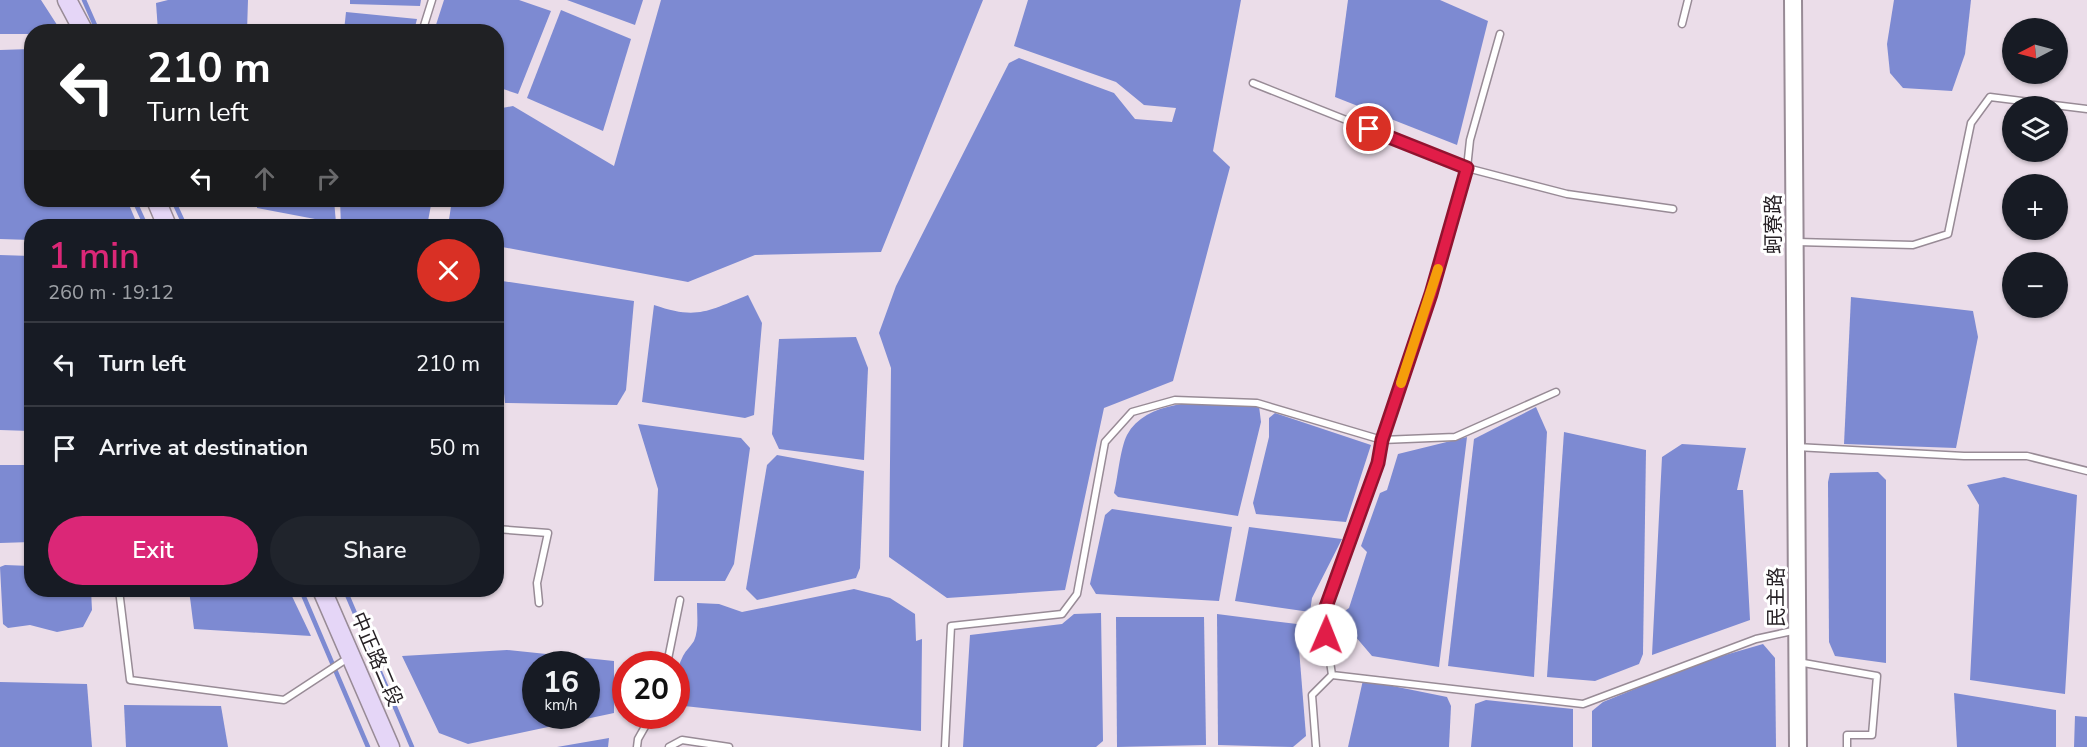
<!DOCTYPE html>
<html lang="en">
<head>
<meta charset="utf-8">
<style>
	:root { --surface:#171b24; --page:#20242c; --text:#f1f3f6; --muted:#9ea1a6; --line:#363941; --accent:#db2777 }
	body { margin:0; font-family:"Nunito Sans","Noto Sans TC",sans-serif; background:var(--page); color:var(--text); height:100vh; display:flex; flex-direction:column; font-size:22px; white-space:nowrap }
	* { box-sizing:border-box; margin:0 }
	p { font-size:20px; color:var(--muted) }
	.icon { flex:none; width:33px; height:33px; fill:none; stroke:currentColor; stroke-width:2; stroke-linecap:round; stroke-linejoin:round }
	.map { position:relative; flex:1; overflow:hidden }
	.sheet { position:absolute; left:24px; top:219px; width:480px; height:378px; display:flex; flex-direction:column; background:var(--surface); border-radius:24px; box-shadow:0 2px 4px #0004 }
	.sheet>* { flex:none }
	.top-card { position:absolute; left:24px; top:24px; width:480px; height:183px; border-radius:24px; box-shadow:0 2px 4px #0004; background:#202124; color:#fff; overflow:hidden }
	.needle { width:39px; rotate:264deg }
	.controls { position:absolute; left:2002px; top:18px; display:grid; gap:12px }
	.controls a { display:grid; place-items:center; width:66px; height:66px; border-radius:50%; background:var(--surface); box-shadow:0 2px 4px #0004; font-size:30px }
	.speed { position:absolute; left:522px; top:651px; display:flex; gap:12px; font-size:30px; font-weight:700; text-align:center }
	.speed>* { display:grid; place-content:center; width:78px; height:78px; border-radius:50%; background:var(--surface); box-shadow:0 2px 4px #0004; line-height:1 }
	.speed small { font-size:15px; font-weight:400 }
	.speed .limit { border:9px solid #d22; background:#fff; color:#111 }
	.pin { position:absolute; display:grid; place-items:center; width:51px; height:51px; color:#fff; margin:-26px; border:3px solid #fff; border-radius:50%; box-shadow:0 2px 6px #0007 }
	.me { position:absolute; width:66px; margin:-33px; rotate:1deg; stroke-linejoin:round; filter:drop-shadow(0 0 4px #0008) }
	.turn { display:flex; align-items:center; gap:21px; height:126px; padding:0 24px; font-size:27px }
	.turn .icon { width:78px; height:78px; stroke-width:2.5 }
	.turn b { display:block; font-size:42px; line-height:51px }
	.lanes { display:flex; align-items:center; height:57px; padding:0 24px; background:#0003; justify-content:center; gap:30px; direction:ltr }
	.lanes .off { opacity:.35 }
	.round { display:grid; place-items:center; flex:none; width:63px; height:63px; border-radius:32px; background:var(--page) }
	.overview { display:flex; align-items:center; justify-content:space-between; height:102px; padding:0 24px }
	h1 { font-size:36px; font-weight:600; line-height:45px; color:var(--accent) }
	.primary-button { display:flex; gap:12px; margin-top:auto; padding:12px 24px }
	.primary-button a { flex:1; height:69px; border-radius:36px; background:var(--accent); color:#fff; font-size:24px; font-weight:600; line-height:69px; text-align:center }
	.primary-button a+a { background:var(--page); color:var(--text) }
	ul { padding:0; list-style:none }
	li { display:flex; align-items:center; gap:18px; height:84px; padding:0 24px; border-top:2px solid var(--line) }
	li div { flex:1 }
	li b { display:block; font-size:22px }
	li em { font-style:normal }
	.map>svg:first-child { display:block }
	.water { fill:#7d8ad2; fill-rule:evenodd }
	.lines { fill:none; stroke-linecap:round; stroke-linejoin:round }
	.stream { stroke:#7d8ad2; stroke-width:4.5 }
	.service-casing { stroke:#988b96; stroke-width:9 }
	.tertiary-casing { stroke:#988b96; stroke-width:20 }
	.secondary-casing { stroke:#988b96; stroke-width:21 }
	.service { stroke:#fff; stroke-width:6 }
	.tertiary { stroke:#fff; stroke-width:16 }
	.secondary { stroke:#e5d6f7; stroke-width:18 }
	.route-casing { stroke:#92132f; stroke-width:15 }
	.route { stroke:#e11d48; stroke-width:10 }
	.slow { stroke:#f59e0b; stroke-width:10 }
	.labels { text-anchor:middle; stroke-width:6; stroke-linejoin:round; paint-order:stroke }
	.street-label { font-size:20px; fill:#272226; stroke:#fff }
</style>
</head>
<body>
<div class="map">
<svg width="2087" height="747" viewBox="0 0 2087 747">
	<rect width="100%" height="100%" fill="#ebdde9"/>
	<g class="water">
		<polygon points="0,0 41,0 61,31 32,32 31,34 0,34"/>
		<polygon points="168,0 248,0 247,31 158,31 156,3"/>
		<polygon points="350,0 421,0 420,6 350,4"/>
		<polygon points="444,0 519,0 551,11 518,94 497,87 496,32 434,31"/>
		<polygon points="567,0 643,0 635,25"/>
		<polygon points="661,0 983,0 881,252 755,255 688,282 497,246 496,226 448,226 452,200 496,200 497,109 513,106 614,166"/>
		<polygon points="1028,0 1241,0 1213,151 1230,167 1173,381 1104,408 1065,590 947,598 889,557 891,368 879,333 896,286 1009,63 1019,58 1114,93 1135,119 1172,122 1176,108 1144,105 1116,82 1014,46"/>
		<polygon points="1348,0 1440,0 1488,21 1457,145 1335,97"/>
		<polygon points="1894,0 1971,0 1965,54 1952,91 1903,88 1890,73 1887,44"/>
		<polygon points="561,10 631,39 603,131 527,98"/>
		<polygon points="346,12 417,19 414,31 344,31"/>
		<polygon points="31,49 32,200 127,200 138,226 32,226 31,240 0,239 0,50"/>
		<polygon points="257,200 334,200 336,223 257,208"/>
		<polygon points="340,200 432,200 427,226 341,226"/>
		<polygon points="0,255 31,256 31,431 0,430"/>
		<polygon points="496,280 634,301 626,390 617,405 505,403 497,325"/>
		<path d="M748,295L762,323L754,415L745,418L642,402L654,305C697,320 708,311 748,295Z"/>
		<polygon points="1851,297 1973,311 1978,337 1956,448 1844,444"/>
		<polygon points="856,337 868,368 864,460 779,449 772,434 779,339"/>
		<path d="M1233,400L1259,406L1261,422L1238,516L1118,497L1114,493C1118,477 1120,449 1127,435C1146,400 1200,402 1233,400Z"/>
		<polygon points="1536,407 1547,432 1534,677 1448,666 1474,439"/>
		<polygon points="1275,413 1371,445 1346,522 1256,514 1253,503 1269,437 1269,418"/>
		<polygon points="638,424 741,438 750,448 734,564 725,581 654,581 658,489"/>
		<polygon points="1564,432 1646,450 1643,654 1639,664 1595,681 1547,677"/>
		<polygon points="1467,437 1439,667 1372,656 1338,616 1349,608 1367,552 1361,546 1380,493 1387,490 1398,454"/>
		<polygon points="1682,444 1746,448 1737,490 1743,490 1750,620 1652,655 1662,457"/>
		<polygon points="777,455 864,471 860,568 856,578 757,600 746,589 767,465"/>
		<polygon points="0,465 31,465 31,542 0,543"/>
		<polygon points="1878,472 1886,480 1886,663 1835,656 1829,642 1828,482 1830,473"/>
		<polygon points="2004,477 2077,495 2065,694 1970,680 1979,505 1967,485"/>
		<polygon points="1112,509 1232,527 1219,601 1096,594 1090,584 1105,515"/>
		<polygon points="1249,527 1342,539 1312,598 1310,612 1235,601"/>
		<polygon points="5,565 31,566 32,590 91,590 92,610 83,627 57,632 30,625 8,628 3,624 0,567"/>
		<path d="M854,589L890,598L915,614L916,641L922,639L921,731L684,706C677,689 674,673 683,656C686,650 691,646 694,641C699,629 697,616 697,603L719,604L742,612Z"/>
		<polygon points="189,590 289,590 311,636 194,629"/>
		<polygon points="1101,613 1103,741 1096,747 963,747 970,635 1062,624 1074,614"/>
		<polygon points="1217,614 1297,624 1306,736 1293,747 1218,745"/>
		<polygon points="1116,617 1204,617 1206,745 1117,747"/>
		<polygon points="1763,644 1775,658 1776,747 1592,747 1592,711 1603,702 1701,662"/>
		<path d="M507,650L614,661V713L468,744L439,733L402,656ZM536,664H586V716H536Z"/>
		<polygon points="1363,680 1447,697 1451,706 1449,747 1348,747"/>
		<polygon points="0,682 87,684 92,747 0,747"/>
		<polygon points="1954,693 2056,710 2056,747 1957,747"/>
		<polygon points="1486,700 1573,709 1573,747 1471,747 1475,704"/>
		<polygon points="124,705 221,706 228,747 126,747"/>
		<polygon points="2075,716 2087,717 2087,747 2074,747"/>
		<polygon points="609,738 608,747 557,747"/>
	</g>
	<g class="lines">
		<g class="stream">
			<polyline points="84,0 98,32"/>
			<polyline points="134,200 146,226"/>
			<polyline points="173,200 185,226"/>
			<polyline points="301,590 368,747"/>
			<polyline points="345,590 412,747"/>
		</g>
		<defs>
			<g id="service">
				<polyline points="1682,24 1688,0"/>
				<polyline points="422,32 432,0"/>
				<polyline points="1500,34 1470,140 1467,168 1431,294 1382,440 1378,463 1323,615 1332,675 1583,704 1756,639 1797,630"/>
				<polyline points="1253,83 1467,168 1567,194 1673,209"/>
				<polyline points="1797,242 1913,245 1948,234 1971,123 1990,97 2087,109"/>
				<polyline points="1796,447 1964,456 2027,456 2087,471"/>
				<polyline points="496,529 548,533 537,583 539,603"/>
				<polyline points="119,590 130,680 284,700 348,658"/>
				<polyline points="1798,662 1877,676 1872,735 1847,735 1847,747"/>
				<polyline points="667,664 680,600"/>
				<polyline points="637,747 638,739 651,716"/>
				<polyline points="669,747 682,740 729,747"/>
				<polyline points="945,747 951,626 1062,614 1077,594 1105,442 1132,412 1175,400 1257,403 1382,440 1455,437 1556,392"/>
				<polyline points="1316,747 1312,695 1332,675"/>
			</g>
			<polyline id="tertiary" points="1793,0 1798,747"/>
			<g id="secondary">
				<polyline points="67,0 84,32"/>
				<polyline points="156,200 167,226"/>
				<polyline points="322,590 390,747"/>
			</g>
		</defs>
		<use href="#service" class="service-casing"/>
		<use href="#tertiary" class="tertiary-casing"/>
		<use href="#secondary" class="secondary-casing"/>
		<use href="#service" class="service"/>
		<use href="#tertiary" class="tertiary"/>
		<use href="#secondary" class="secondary"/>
	</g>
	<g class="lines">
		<defs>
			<polyline id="route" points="1326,635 1323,615 1378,463 1382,440 1431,294 1467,168 1369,129"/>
		</defs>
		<use href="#route" class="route-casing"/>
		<use href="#route" class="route"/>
		<polyline class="slow" points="1401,383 1438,269"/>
	</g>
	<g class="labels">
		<g class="street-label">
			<text transform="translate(1773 224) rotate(-90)" y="7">蚵寮路</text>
			<text transform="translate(1776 597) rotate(-90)" y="7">民主路</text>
			<text transform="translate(377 659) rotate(67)" y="7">中正路二段</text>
		</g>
	</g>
</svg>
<div class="controls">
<a><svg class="needle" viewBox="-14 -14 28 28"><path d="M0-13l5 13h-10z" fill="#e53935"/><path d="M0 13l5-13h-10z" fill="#9ea1a6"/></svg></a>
<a><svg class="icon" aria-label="layers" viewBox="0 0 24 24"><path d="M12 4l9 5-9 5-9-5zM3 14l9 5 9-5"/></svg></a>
<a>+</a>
<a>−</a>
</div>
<div class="speed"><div>16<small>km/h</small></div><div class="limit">20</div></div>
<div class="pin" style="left:1369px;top:129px;background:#d93025"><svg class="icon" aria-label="arrive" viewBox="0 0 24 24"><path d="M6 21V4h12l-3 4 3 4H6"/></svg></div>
<svg class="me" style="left:1326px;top:635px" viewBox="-20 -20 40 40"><circle r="19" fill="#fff"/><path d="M0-13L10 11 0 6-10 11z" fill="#e11d48"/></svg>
<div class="top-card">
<div class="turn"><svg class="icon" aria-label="left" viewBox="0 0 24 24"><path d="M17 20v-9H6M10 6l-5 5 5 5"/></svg><div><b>210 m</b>Turn left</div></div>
<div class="lanes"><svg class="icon" aria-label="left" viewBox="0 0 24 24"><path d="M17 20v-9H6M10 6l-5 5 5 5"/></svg><svg class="icon off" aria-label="ahead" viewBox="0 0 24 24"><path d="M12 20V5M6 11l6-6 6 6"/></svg><svg class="icon off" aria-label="right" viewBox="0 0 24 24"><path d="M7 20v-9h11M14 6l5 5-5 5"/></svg></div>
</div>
<section class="sheet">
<div class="overview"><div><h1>1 min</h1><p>260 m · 19:12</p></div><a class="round" style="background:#d93025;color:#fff"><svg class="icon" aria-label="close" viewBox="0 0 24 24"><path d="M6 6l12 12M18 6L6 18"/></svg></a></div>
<ul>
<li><svg class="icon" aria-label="left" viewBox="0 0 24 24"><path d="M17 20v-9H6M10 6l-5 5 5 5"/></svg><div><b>Turn left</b></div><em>210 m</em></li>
<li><svg class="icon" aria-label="arrive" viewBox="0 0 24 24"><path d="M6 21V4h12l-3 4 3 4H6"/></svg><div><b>Arrive at destination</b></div><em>50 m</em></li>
</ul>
<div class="primary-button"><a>Exit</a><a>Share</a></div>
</section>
</div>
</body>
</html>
